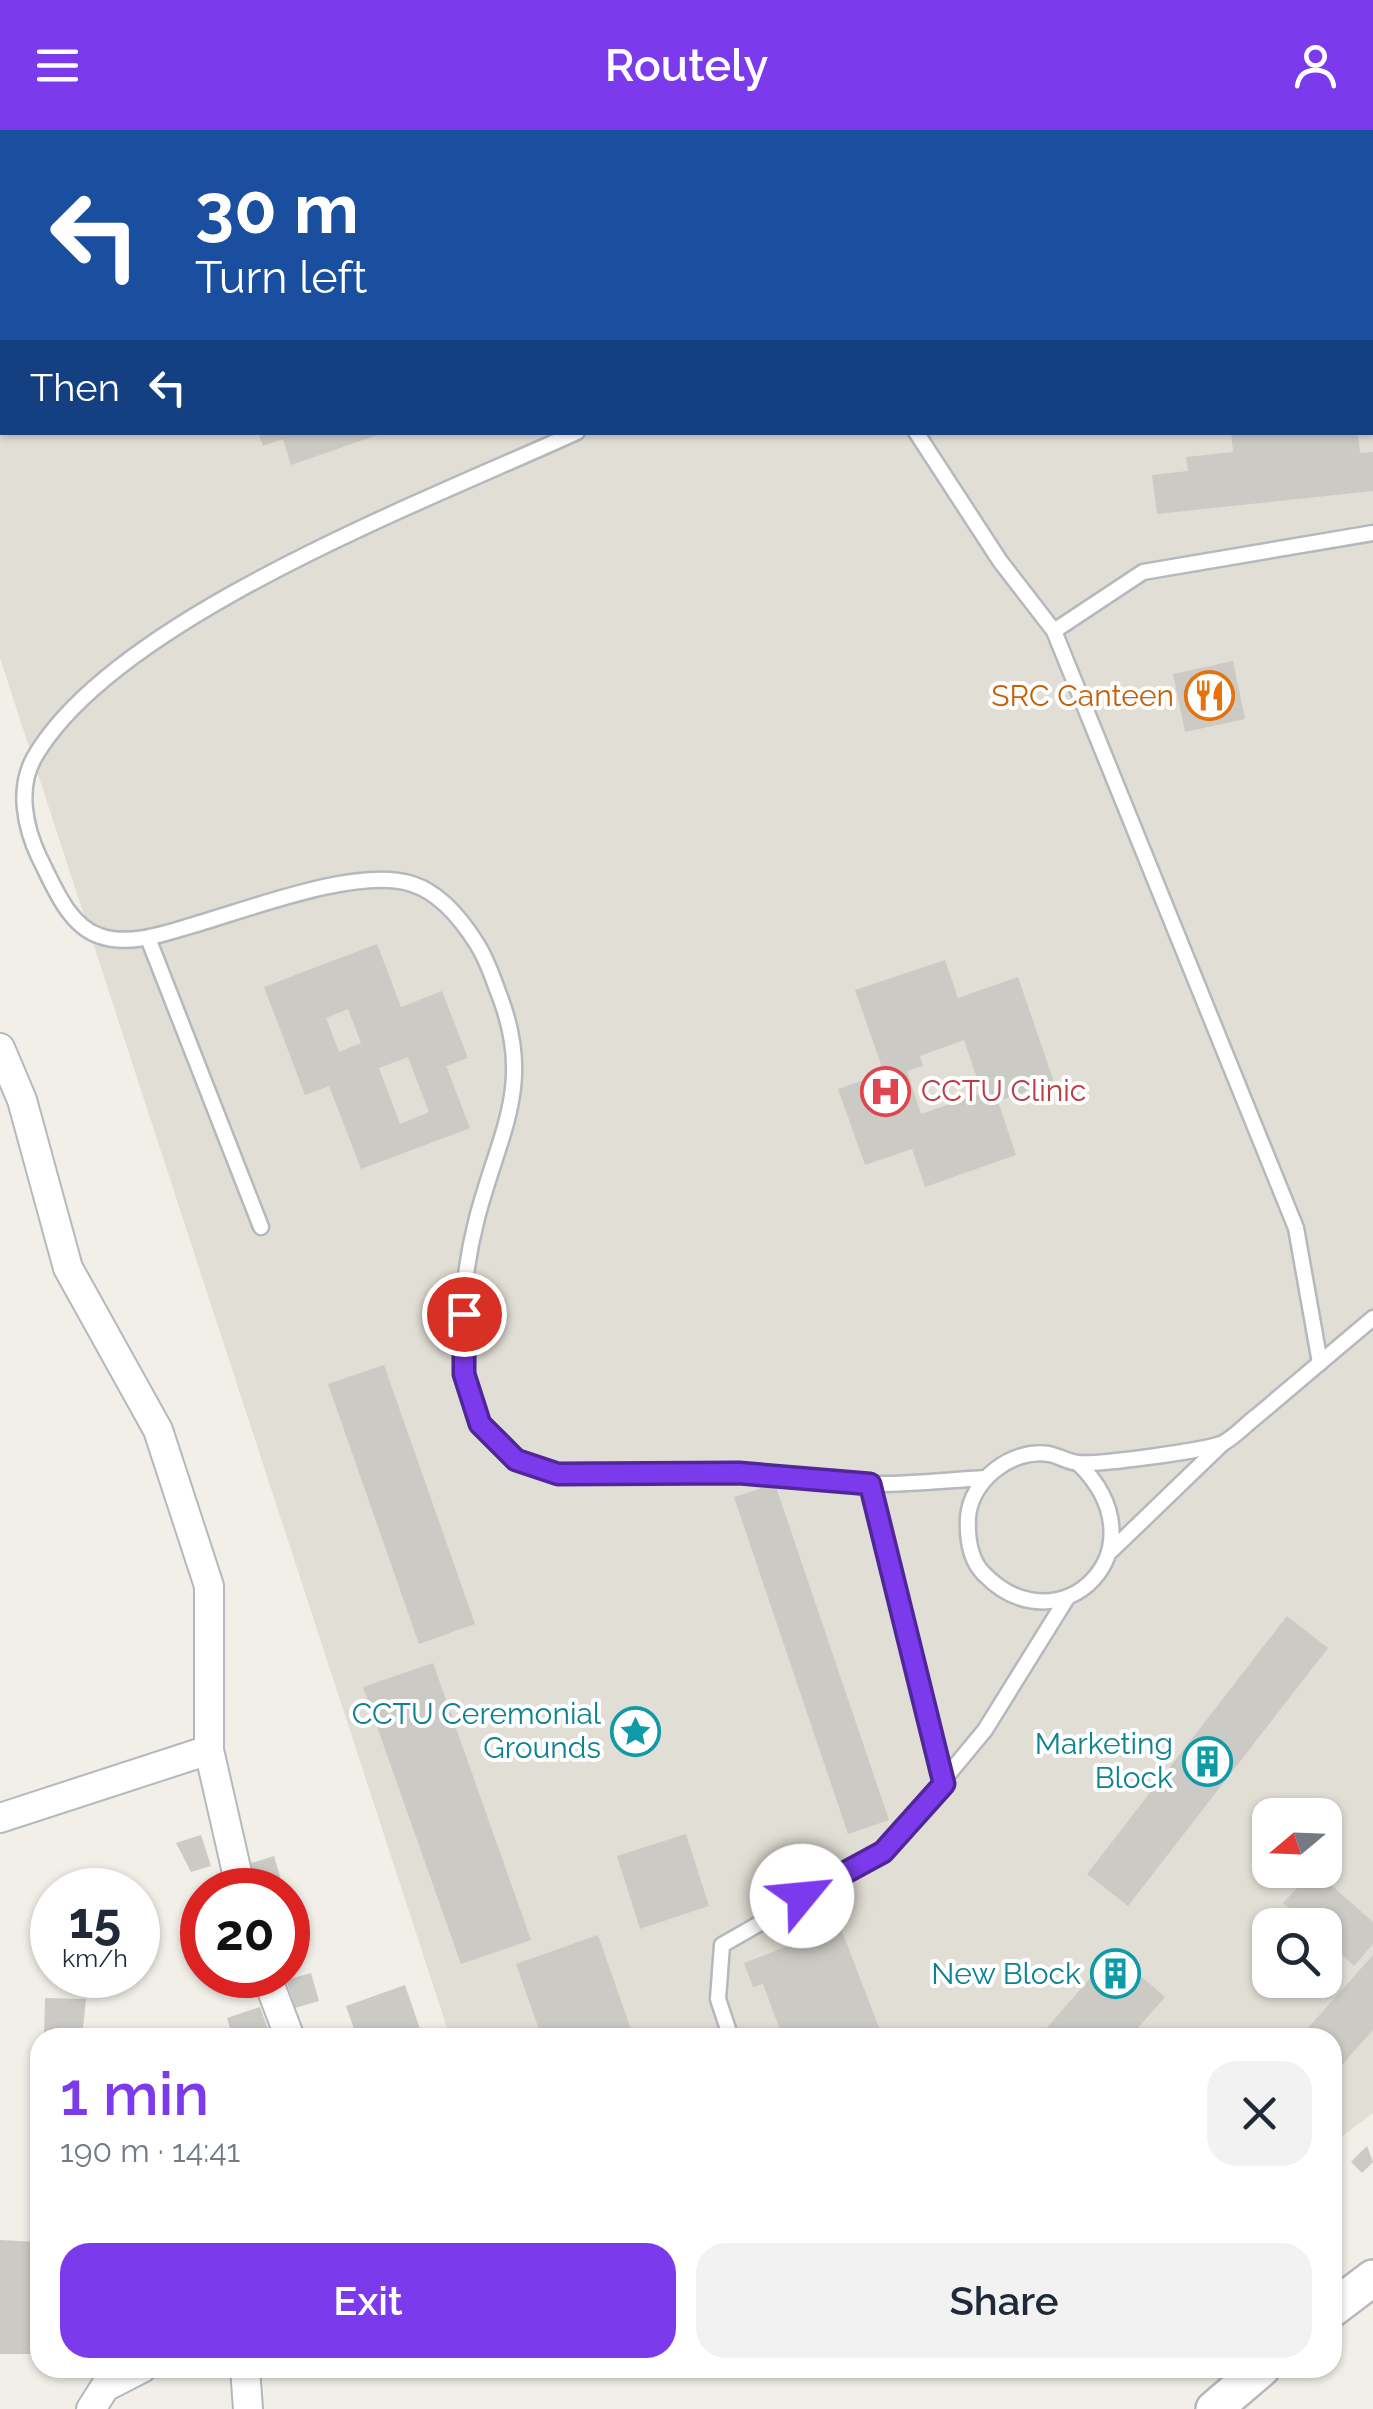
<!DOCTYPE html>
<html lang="en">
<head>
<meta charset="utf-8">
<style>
	:root { --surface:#fff; --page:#f2f2f3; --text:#1f2937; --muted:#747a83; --accent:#7c3aed }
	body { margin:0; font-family:Raleway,sans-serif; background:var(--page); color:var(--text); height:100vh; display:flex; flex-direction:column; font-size:38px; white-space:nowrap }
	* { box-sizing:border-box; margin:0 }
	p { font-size:32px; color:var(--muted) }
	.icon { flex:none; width:55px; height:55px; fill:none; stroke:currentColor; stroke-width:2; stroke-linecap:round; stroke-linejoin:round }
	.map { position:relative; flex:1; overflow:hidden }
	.sheet { position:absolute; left:30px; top:1898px; width:1312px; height:350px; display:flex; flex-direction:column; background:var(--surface); border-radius:30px; box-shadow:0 2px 8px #0004 }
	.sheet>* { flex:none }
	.guide { position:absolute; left:0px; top:0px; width:1375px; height:305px; box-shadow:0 2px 8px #0004; background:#1a4fa0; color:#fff; overflow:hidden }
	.needle { width:65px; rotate:251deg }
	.tools { position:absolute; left:1252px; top:1668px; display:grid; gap:20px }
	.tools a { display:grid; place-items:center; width:90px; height:90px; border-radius:20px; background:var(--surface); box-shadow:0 2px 8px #0004; font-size:50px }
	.speed { position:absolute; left:30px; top:1738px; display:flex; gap:20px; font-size:50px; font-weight:700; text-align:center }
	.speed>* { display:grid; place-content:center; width:130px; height:130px; border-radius:50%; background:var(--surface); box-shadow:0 2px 8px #0004; line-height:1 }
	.speed small { font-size:25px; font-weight:400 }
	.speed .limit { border:15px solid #d22; background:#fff; color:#111 }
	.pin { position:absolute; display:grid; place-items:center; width:85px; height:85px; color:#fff; margin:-42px; border:5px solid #fff; border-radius:50%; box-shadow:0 2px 10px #0007 }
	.me { position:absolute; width:110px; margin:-55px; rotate:62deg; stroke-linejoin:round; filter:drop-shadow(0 0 8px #0008) }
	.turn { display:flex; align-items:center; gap:35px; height:210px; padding:0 30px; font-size:45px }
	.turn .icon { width:130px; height:130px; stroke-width:2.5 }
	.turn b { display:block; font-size:70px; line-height:85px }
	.then { display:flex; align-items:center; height:95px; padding:0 30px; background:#0003; gap:20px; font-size:38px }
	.round { display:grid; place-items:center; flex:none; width:105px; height:105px; border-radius:30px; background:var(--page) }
	.head { display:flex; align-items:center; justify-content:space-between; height:170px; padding:0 30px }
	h1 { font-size:60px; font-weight:600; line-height:75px; color:var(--accent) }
	.action { display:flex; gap:20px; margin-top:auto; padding:20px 30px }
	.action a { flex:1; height:115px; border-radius:30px; background:var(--accent); color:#fff; font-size:40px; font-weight:600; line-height:115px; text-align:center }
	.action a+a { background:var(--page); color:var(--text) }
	header { display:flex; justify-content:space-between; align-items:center; height:130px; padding:0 30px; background:var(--accent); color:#fff; font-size:45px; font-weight:600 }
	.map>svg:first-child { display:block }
	.education { fill:#e1ded6; fill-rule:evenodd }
	.building { fill:#cccac5; fill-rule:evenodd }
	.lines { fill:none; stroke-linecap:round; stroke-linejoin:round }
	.service-casing { stroke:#b5b8bc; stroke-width:19 }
	.minor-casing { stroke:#b5b8bc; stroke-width:32 }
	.tertiary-casing { stroke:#b5b8bc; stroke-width:40 }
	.service { stroke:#fff; stroke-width:14 }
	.minor { stroke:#fff; stroke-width:28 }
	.tertiary { stroke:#fff; stroke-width:35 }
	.route-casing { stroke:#51269a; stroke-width:25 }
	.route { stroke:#7c3aed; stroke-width:18 }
	.labels { text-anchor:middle; stroke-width:8; stroke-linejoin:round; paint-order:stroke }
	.food-label { font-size:30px; fill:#c56008; stroke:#fff; text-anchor:end }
	.health-label { font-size:30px; fill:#be3a42; stroke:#fff; text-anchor:start }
	.culture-label { font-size:30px; fill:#0d838f; stroke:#fff; text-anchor:end }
</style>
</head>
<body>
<header><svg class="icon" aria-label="menu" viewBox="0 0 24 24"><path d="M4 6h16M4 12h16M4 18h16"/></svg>Routely<svg class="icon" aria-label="person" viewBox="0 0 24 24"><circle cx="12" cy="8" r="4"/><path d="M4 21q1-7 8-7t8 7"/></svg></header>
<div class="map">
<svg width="1373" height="2279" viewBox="0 0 1373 2279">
	<rect width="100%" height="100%" fill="#f1efe8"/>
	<path class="education" d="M8,0H1373V1983L1333,2013L1332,1908L450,1907L0,528V18L2,12V302H1372V2ZM1270,1685H1325V1740H1270ZM1270,1795H1325V1850H1270Z"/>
	<g class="building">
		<polygon points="258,302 383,302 383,303 291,335 283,309 263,316"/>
		<polygon points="1231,302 1358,302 1360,323 1373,322 1373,361 1157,384 1152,345 1188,341 1186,327 1233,322"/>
		<polygon points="1233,531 1245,589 1185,602 1173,544"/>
		<path d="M377,814L401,877L442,861L468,928L446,936L470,998L361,1039L329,956L305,965L264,857ZM348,879L361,913L339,922L326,888ZM408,927L429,982L400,994L379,938Z"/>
		<path d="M945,830L958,868L1018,847L1054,952L998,971L1016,1025L925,1057L912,1019L865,1035L838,959L884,943L855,860ZM964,910L982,963L921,984L907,941L923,936L920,926Z"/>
		<polygon points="384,1235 475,1494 419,1514 328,1254"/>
		<polygon points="775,1354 889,1690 848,1704 734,1367"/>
		<polygon points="1287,1486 1328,1518 1128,1776 1087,1744"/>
		<polygon points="433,1533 531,1810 461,1834 363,1557"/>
		<polygon points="686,1704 709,1776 640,1799 617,1726"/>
		<polygon points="201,1705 211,1736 191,1742 176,1713"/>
		<polygon points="274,1726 284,1760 256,1760 248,1734"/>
		<polygon points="1314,1740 1373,1792 1373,1814 1354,1836 1325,1810 1325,1795 1308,1795 1283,1773"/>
		<polygon points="288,1773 301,1813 288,1817"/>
		<polygon points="840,1796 883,1908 783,1908 763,1854 753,1857 744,1833"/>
		<polygon points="598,1805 634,1908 542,1908 516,1834"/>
		<polygon points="1113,1822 1165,1867 1129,1908 1038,1908"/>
		<polygon points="1373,1825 1373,1900 1332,1946 1332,1908 1299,1908"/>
		<polygon points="311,1843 319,1871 295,1878 286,1850"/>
		<polygon points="405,1855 423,1908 357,1908 346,1876"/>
		<polygon points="45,1868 86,1869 82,1908 44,1908"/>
		<polygon points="260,1877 271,1908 233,1908 227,1888"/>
		<polygon points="1367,2016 1373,2032 1362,2043 1351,2032"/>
		<polygon points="0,2110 40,2112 40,2224 0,2224"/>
	</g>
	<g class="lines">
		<defs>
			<g id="service">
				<path d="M577,302C429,370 114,488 34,628C17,659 25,697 39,727C53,754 68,796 100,806C128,816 163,804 190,796C247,780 358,736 412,754C441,763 462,790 477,814C488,831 493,849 500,867C534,956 499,1003 477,1088C455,1173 441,1331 562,1344C618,1350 677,1342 734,1343C779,1344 825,1354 870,1354C908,1355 947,1350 985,1348"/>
				<polyline points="916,302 1000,431 1054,501 1296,1098 1320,1233"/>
				<polyline points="1054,501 1143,442 1373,403"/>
				<polyline points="148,808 261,1097"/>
				<path d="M1078,1333C1167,1420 1059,1521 984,1444C969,1429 967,1407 968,1387C971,1350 1012,1318 1049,1324C1059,1326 1068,1332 1078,1333C1099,1335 1200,1321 1221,1314C1233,1309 1246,1294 1257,1286C1296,1253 1334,1221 1373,1188"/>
				<polyline points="871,1354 944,1654"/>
				<polyline points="1111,1421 1222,1314"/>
				<polyline points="731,1908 718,1869 722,1815 883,1723 985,1600 1067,1468"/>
			</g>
			<g id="minor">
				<polyline points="672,0 674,2"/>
				<polyline points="818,0 818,2"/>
				<polyline points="0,918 22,970 68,1138 158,1300 209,1456 209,1620 241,1760"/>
				<polyline points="0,1688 209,1620"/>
				<polyline points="266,1845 290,1908"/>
				<polyline points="245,2238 248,2279"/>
				<polyline points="91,2279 105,2257 142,2238"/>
			</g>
			<g id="tertiary">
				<polyline points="1332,2179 1373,2148"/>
				<polyline points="1214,2279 1262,2238"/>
			</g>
		</defs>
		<use href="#service" class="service-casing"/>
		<use href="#minor" class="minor-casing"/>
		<use href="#tertiary" class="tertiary-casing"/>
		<use href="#service" class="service"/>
		<use href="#minor" class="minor"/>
		<use href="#tertiary" class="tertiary"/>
	</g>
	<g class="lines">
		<defs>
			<polyline id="route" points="464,1184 464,1244 480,1294 516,1330 558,1344 739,1343 870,1354 944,1654 883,1722 802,1766"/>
		</defs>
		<use href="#route" class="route-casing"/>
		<use href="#route" class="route"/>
	</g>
	<defs>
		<symbol id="restaurant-ring" viewBox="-11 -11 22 22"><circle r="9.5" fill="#fff" stroke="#e8710a" stroke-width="1.5"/><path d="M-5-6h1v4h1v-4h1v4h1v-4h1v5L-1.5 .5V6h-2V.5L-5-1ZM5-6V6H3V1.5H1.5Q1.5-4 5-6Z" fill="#e8710a"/></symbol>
		<symbol id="hospital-ring" viewBox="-11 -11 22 22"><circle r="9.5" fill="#fff" stroke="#e0444e" stroke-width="1.5"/><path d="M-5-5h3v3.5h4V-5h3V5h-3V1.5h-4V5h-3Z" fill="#e0444e"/></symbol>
		<symbol id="sight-ring" viewBox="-11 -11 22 22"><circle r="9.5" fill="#fff" stroke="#0f9aa8" stroke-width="1.5"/><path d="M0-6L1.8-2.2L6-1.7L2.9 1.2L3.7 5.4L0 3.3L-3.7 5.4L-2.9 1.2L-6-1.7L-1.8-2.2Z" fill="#0f9aa8"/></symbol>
		<symbol id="building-ring" viewBox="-11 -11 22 22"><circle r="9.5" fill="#fff" stroke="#0f9aa8" stroke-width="1.5"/><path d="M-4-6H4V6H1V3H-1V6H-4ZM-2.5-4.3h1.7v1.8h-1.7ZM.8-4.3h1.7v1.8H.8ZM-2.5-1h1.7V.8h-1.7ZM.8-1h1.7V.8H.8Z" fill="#0f9aa8"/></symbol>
	</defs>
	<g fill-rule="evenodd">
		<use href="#restaurant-ring" x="1182" y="538" width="55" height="55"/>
		<use href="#hospital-ring" x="858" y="934" width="55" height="55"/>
		<use href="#sight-ring" x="608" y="1574" width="55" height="55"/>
		<use href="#building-ring" x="1180" y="1604" width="55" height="55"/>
		<use href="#building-ring" x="1088" y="1816" width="55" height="55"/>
	</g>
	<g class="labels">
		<g class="food-label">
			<text x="1174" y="576">SRC Canteen</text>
		</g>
		<g class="health-label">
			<text x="921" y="971">CCTU Clinic</text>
		</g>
		<g class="culture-label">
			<text x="601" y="1594">CCTU Ceremonial<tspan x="601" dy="34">Grounds</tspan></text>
			<text x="1173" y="1624">Marketing<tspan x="1173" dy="34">Block</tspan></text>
			<text x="1081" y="1854">New Block</text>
		</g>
	</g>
</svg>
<div class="tools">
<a><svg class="needle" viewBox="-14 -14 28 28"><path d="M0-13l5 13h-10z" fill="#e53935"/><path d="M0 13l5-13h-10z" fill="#747a83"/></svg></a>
<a><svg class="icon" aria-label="search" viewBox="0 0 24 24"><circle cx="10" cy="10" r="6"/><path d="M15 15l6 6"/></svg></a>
</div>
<div class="speed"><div>15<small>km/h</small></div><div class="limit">20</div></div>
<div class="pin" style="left:464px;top:1184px;background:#d93025"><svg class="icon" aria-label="arrive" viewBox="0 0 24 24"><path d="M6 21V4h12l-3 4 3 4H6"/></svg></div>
<svg class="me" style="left:802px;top:1766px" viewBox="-20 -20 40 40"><circle r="19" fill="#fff"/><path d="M0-13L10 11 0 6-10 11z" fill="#7c3aed"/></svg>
<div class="guide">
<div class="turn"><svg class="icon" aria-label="left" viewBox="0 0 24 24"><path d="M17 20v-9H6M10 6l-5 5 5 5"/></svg><div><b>30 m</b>Turn left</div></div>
<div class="then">Then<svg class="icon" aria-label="left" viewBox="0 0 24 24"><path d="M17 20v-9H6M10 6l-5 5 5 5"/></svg></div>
</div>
<section class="sheet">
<div class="head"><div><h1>1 min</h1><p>190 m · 14:41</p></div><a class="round"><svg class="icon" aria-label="close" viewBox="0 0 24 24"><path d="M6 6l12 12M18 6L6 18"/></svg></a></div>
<div class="action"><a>Exit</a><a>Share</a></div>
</section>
</div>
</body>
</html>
